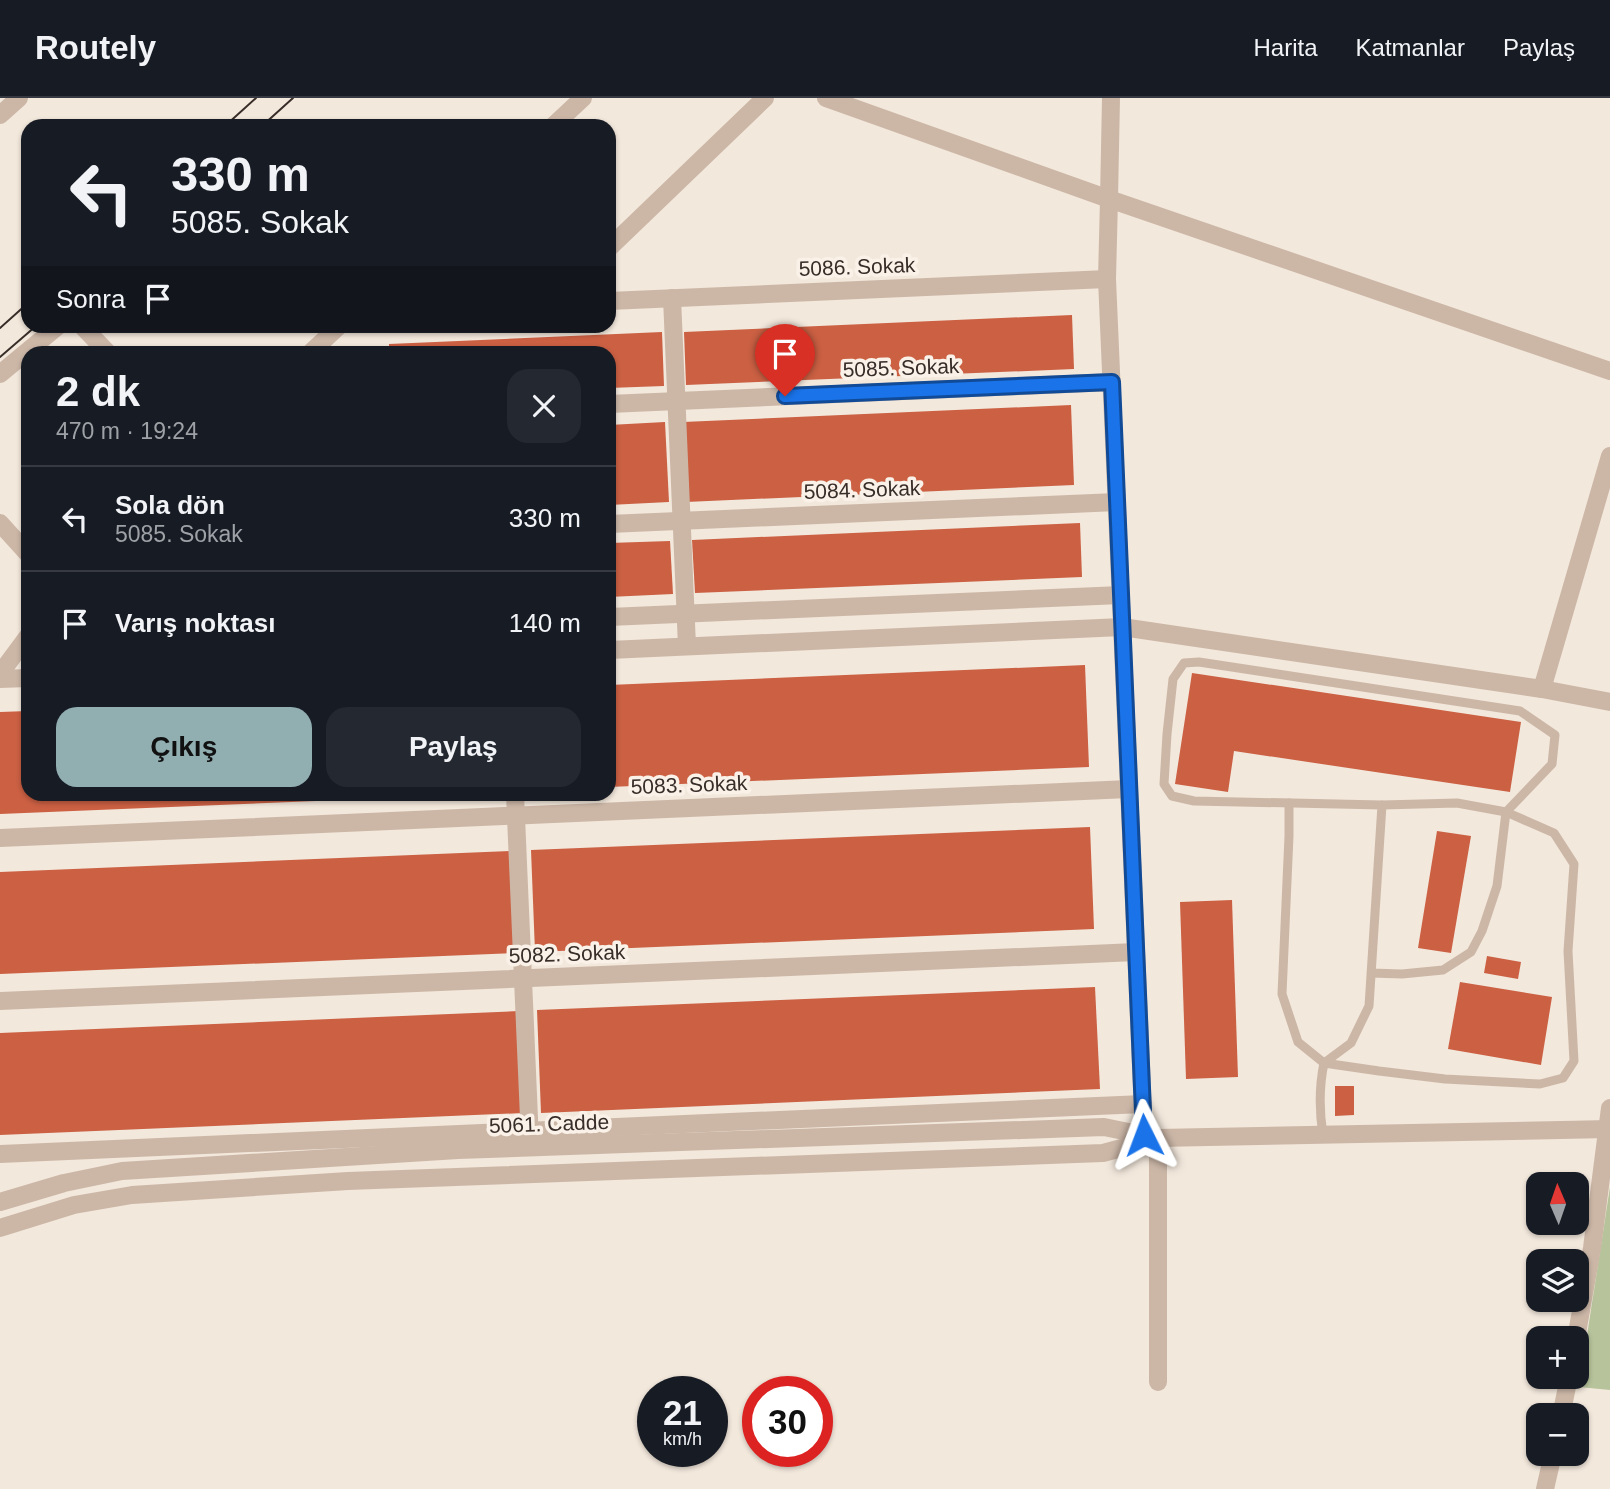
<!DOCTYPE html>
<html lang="tr">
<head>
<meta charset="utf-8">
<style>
	:root { --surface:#171b24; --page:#242831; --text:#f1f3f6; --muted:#9ea1a6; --line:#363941; --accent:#91aeb1 }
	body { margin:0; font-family:Arial,sans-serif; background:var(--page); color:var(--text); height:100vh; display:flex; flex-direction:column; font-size:26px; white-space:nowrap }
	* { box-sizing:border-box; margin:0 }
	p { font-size:23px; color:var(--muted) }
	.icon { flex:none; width:38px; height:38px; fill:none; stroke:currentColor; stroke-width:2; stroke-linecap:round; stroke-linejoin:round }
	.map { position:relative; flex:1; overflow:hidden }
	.panel { position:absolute; left:21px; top:248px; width:595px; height:455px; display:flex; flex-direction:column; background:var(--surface); border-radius:21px; box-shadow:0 2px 5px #0004 }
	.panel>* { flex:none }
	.top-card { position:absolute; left:21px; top:21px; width:595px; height:214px; border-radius:21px; box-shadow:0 2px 5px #0004; background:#171b24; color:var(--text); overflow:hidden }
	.needle { width:46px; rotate:358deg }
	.controls { position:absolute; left:1526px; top:1074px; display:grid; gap:14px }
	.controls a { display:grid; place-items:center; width:63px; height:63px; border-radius:14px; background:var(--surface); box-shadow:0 2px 5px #0004; font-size:35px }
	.speed { position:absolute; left:637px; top:1278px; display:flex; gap:14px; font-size:35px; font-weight:700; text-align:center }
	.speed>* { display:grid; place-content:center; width:91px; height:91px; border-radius:50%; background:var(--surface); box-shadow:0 2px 5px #0004; line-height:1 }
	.speed small { font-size:18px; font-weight:400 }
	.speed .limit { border:10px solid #d22; background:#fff; color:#111 }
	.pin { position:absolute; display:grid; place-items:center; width:60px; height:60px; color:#fff; margin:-72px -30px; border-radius:50% 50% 50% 0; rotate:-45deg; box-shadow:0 0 7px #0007 }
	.pin .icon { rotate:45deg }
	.me { position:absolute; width:77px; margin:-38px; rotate:357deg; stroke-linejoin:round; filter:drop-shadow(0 0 5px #0008) }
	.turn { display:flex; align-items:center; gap:24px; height:147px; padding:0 35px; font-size:32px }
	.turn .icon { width:91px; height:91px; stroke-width:2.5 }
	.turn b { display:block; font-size:49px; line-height:60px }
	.then { display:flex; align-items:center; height:66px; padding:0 35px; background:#0003; gap:14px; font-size:26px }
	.round { display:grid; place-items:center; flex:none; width:74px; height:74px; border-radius:21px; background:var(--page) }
	.headline { display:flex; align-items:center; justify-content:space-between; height:119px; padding:0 35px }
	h1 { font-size:42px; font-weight:800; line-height:52px }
	.cta { display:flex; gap:14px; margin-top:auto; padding:14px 35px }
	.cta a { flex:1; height:80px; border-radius:21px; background:var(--accent); color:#111; font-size:28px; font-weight:800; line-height:80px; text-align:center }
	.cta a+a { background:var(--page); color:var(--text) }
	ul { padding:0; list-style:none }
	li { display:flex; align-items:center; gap:21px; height:105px; padding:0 35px; border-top:2px solid var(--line) }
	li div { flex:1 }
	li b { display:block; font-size:26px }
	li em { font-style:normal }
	header { display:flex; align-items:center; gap:42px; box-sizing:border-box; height:98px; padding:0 35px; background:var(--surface); border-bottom:2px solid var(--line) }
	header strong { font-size:33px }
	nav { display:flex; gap:38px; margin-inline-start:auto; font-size:24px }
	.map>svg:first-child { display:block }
	.green { fill:#b7c39b }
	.building { fill:#cb6043 }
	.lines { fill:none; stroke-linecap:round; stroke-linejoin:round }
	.service { stroke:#ccb7a7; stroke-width:9 }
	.minor { stroke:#ccb7a7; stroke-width:18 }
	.tertiary { stroke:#ccb7a7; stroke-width:18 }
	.tram { stroke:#382d28; stroke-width:2 }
	.route-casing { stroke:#114b97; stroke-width:18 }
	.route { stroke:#1a73e8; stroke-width:12 }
	.labels { text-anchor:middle; stroke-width:7; stroke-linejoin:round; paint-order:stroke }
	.street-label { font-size:21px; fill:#382d28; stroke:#faf2e9 }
</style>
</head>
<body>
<header>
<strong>Routely</strong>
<nav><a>Harita</a><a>Katmanlar</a><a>Paylaş</a></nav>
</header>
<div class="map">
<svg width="1610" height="1391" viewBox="0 0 1610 1391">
	<rect width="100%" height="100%" fill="#f3e8dc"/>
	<polygon class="green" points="1610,1089 1610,1292 1579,1289"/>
	<g class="building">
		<polygon points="1072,217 1074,271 686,287 684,234"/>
		<polygon points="662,234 664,288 609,290 609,256 389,256 389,246"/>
		<polygon points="1071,307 1074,387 686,404 683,324"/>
		<polygon points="665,324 669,404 609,407 609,327"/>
		<polygon points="1080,425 1082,479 695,495 692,442"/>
		<polygon points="670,443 673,496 609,499 609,445"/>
		<polygon points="1085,567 1089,669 609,689 609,587"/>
		<polygon points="1192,575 1521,624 1510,694 1234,653 1228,694 1175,686"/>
		<polygon points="28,613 28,696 414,696 414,699 0,716 0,614"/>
		<polygon points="1090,729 1094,831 535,854 531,752"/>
		<polygon points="1437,733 1471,738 1451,855 1418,850"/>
		<polygon points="512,753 517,855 0,876 0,774"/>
		<polygon points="1232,802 1238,979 1186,981 1180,804"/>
		<polygon points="1487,858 1521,864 1518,881 1484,875"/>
		<polygon points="1460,884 1552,899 1541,967 1448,951"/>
		<polygon points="1095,889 1100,991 541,1015 537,912"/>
		<polygon points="519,913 523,1015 0,1037 0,935"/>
		<polygon points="1335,988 1354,988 1354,1017 1335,1018"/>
	</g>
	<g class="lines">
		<g class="service">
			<polyline points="1289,705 1289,738 1282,896 1298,944 1324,965 1379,973 1445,981 1540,986 1563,980 1574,963 1568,853 1574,766 1554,735 1506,714 1457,705 1382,707"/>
			<path d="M1323,1037C1319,1012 1319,989 1324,965L1351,945L1369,908L1382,707L1194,703L1172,698L1164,686L1167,636L1173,581L1184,565L1199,564L1520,613L1555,637L1552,666L1506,714L1497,788L1482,833L1471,854L1443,872L1402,876L1371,875"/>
		</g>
		<g class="minor">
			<polyline points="826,0 1109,101 1107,181 1144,1037"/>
			<polyline points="1111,0 1109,101 1610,273"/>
			<polyline points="0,17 19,0"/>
			<polyline points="553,28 583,0"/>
			<polyline points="609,150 765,0"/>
			<polyline points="672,200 687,548"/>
			<polyline points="609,203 1107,181"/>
			<polyline points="82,228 109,256"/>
			<polyline points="309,256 339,228"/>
			<polyline points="0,276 58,228"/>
			<polyline points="609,306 1112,284"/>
			<polyline points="0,425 28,456"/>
			<polyline points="609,426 1117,404"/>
			<polyline points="609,519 1121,497"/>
			<polyline points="609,552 1122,529 1542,591 1610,604"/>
			<polyline points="0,576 28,538"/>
			<polyline points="0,581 28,580"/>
			<polyline points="1542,591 1610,358"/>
			<polyline points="515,696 530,1043"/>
			<polyline points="0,740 1129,691"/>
			<polyline points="0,903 1136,854"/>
			<polyline points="0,1056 1143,1006"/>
			<polyline points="1576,1241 1592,1150 1610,1010"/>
			<polyline points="1158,1284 1158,1040"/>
			<polyline points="1561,1318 1569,1279"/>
			<polyline points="1545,1391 1553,1356"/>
		</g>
		<g class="tertiary">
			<polyline points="0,1104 64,1085 122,1073 458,1052 1104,1029 1158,1040 1610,1031"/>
			<polyline points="0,1130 74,1107 132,1097 348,1083 1103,1055 1155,1041"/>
		</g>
		<g class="tram">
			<polyline points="225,28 256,0"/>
			<polyline points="262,28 293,0"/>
			<polyline points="0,230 28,205"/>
			<polyline points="0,259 36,228"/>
		</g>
	</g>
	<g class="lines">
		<defs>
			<polyline id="route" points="785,298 1112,284 1144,1037"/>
		</defs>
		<use href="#route" class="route-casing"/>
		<use href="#route" class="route"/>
	</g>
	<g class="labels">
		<g class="street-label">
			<text transform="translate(857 169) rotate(-2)" y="7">5086. Sokak</text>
			<text transform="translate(901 270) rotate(-2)" y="7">5085. Sokak</text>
			<text transform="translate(862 392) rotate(-2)" y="7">5084. Sokak</text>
			<text transform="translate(689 687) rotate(-2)" y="7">5083. Sokak</text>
			<text transform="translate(567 856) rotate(-2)" y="7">5082. Sokak</text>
			<text transform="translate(549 1026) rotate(-2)" y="7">5061. Cadde</text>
		</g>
	</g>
</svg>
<div class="controls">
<a><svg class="needle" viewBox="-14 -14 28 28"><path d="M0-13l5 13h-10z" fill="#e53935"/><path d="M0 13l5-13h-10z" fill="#9ea1a6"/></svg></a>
<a><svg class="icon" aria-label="layers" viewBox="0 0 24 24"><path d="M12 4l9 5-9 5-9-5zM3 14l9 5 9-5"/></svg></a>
<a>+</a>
<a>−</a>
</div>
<div class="speed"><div>21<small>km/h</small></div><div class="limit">30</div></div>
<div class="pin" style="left:785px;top:298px;background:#d93025"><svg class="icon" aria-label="arrive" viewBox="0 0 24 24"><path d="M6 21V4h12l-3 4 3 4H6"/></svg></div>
<svg class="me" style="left:1144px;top:1037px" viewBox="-20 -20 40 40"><path d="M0-17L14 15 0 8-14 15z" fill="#1a73e8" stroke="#fff" stroke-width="4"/></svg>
<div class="top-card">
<div class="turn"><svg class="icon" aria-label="left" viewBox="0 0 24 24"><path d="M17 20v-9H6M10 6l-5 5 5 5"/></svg><div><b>330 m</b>5085. Sokak</div></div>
<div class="then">Sonra<svg class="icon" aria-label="arrive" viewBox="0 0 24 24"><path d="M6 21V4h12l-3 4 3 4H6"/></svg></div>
</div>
<section class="panel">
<div class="headline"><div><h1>2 dk</h1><p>470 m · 19:24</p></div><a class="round"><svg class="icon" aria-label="close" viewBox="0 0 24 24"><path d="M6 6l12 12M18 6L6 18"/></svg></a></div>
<ul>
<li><svg class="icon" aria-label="left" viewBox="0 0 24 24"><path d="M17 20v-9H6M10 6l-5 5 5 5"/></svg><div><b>Sola dön</b><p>5085. Sokak</p></div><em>330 m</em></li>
<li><svg class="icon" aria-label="arrive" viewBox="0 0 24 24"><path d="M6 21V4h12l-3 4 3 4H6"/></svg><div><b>Varış noktası</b></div><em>140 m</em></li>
</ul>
<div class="cta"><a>Çıkış</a><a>Paylaş</a></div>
</section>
</div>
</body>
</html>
